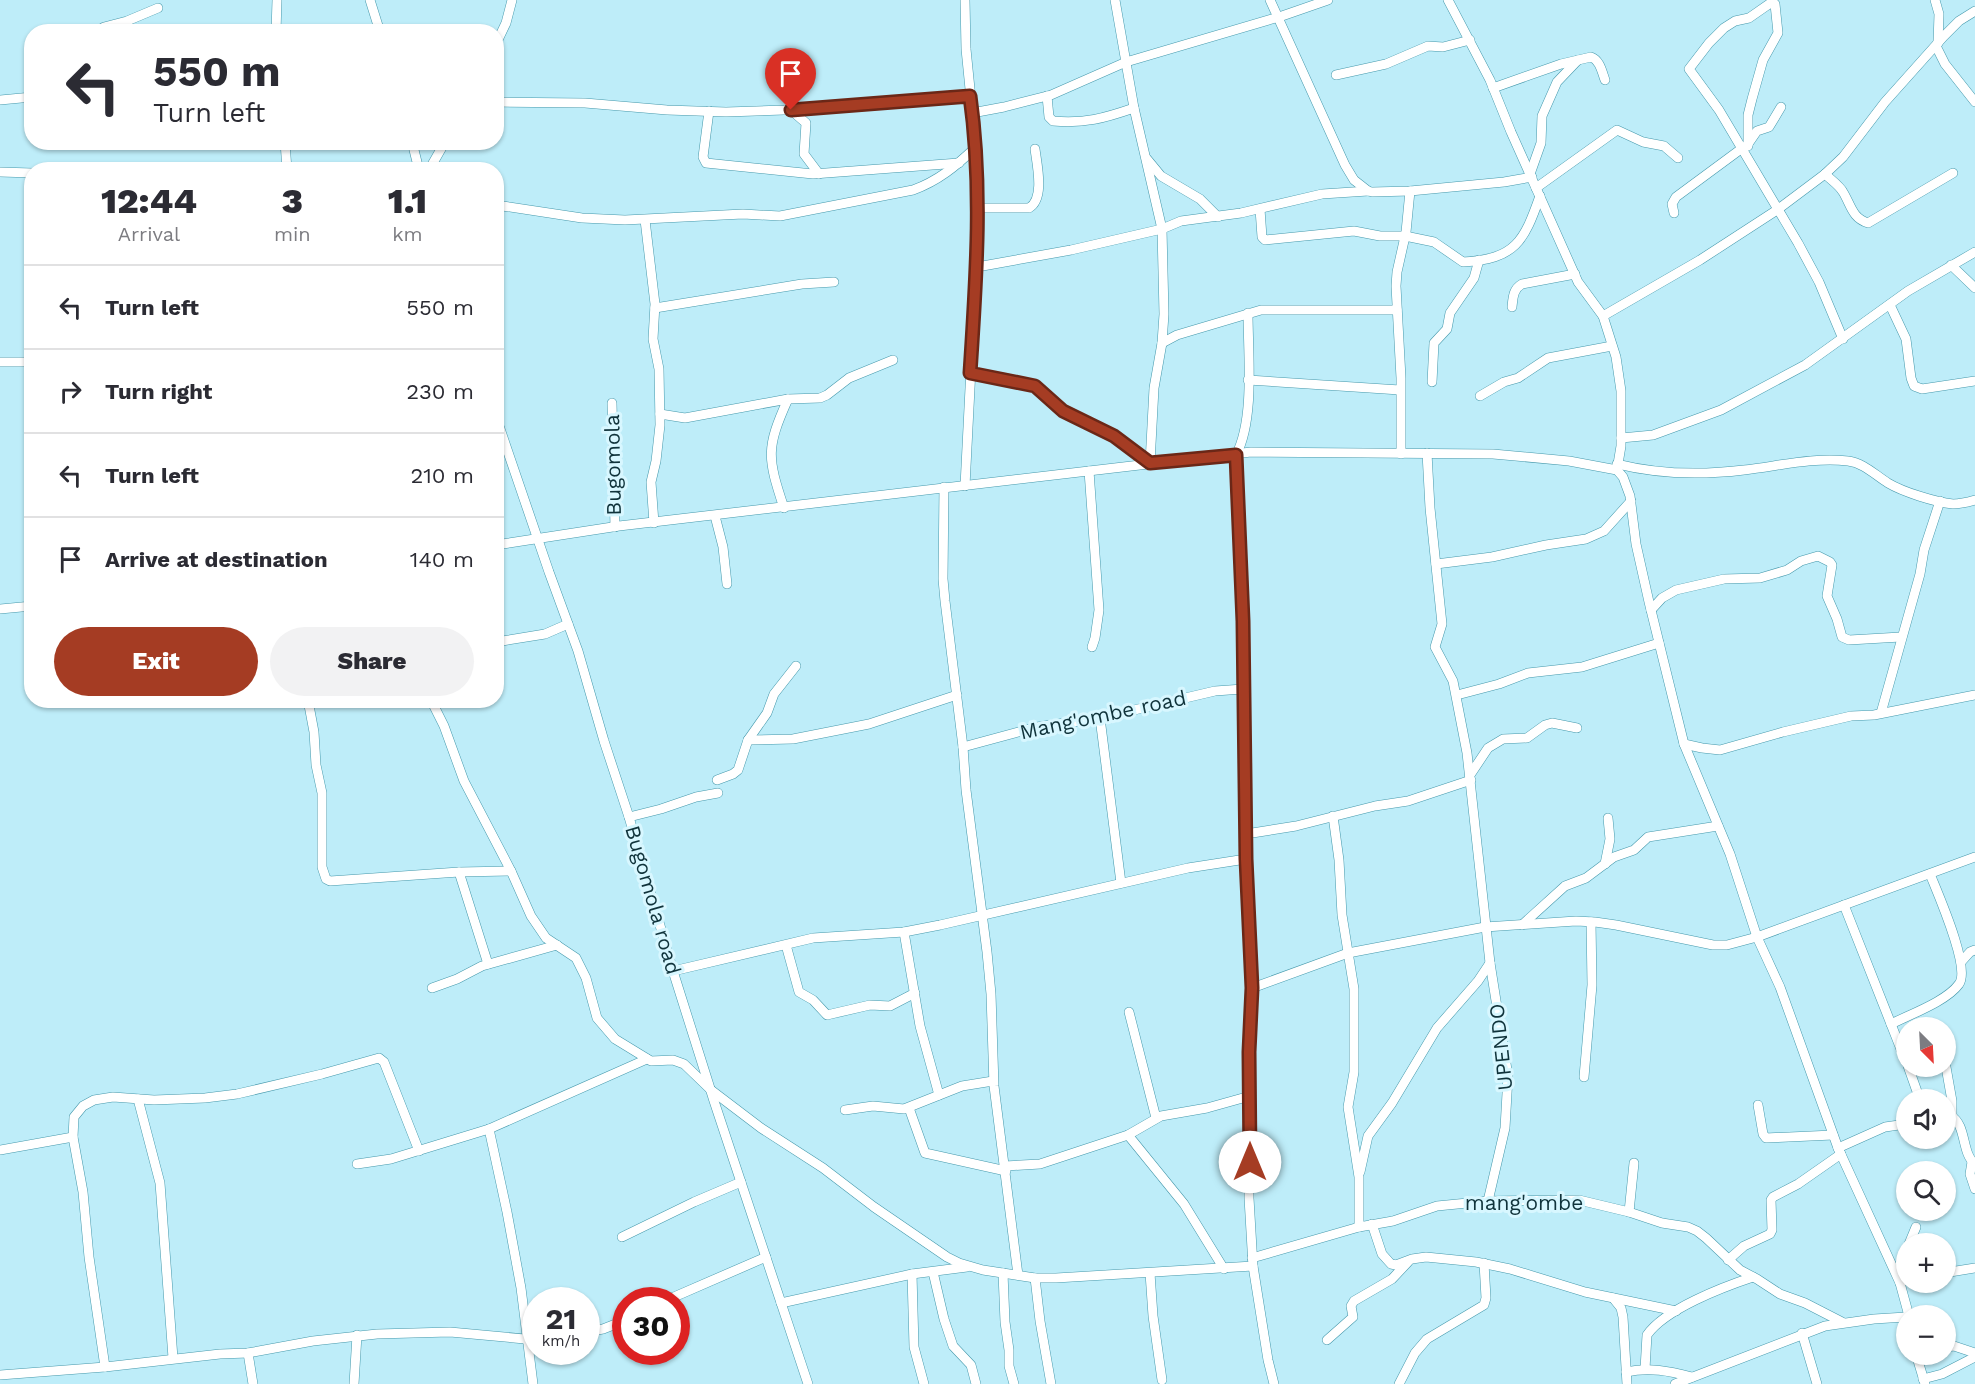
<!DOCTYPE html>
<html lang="en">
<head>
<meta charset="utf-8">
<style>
	:root { --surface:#fff; --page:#f2f2f3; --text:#2b2b33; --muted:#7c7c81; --line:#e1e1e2; --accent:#a53c23 }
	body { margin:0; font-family:"Work Sans",sans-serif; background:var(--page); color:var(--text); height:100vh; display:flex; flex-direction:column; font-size:22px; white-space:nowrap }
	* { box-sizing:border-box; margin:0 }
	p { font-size:20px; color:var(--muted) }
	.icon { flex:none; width:33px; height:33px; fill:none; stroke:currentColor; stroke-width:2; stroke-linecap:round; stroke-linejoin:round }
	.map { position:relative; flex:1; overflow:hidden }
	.details { position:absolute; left:24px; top:162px; width:480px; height:546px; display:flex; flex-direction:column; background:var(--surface); border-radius:24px; box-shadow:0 2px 4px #0004 }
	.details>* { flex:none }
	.banner { position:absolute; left:24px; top:24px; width:480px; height:126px; border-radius:24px; box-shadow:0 2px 4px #0004; background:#fff; color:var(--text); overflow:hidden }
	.needle { width:39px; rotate:156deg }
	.tools { position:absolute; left:1896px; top:1017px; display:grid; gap:12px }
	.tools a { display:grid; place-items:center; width:60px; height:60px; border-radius:50%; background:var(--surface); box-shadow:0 2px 4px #0004; font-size:30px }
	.speed { position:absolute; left:522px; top:1287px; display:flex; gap:12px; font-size:30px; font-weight:700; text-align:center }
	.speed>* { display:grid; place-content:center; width:78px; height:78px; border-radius:50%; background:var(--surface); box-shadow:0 2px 4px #0004; line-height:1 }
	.speed small { font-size:15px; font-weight:400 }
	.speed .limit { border:9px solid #d22; background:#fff; color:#111 }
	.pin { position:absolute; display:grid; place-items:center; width:51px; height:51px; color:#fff; margin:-62px -26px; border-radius:50% 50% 50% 0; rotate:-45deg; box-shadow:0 0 6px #0007 }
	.pin .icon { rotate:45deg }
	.me { position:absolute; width:66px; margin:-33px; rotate:0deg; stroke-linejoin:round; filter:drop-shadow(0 0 4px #0008) }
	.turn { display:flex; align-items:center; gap:21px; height:126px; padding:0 30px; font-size:27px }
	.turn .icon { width:78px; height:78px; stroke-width:2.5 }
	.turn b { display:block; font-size:42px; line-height:51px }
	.eta { display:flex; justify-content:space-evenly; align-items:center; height:102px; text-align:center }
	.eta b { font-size:36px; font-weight:800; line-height:42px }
	.button { display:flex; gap:12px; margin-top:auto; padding:12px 30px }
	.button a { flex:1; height:69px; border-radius:36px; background:var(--accent); color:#fff; font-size:24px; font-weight:800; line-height:69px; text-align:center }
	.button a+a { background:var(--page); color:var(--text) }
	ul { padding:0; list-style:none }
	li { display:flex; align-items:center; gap:18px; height:84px; padding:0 30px; border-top:2px solid var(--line) }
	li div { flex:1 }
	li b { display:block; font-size:22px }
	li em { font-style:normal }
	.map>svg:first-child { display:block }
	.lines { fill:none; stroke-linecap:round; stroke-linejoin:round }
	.minor-casing { stroke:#4599ac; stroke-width:10 }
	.minor { stroke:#fff; stroke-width:9 }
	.route-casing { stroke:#6b2717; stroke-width:15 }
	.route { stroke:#a53c23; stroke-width:10 }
	.labels { text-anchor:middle; stroke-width:6; stroke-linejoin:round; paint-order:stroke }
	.street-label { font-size:21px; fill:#10333b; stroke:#d8f7ff }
</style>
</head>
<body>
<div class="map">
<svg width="1975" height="1384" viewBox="0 0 1975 1384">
	<rect width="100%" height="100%" fill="#beedf9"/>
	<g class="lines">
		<defs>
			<g id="minor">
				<polyline points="370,0 380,32"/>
				<polyline points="965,0 966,49 974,129 978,208 977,251 965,486"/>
				<polyline points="1115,0 1134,108 1162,229 1164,314 1162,343 1154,388 1150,463"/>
				<polyline points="1270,0 1345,165 1354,180 1368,191 1372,192 1410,191 1504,182 1532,177"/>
				<polyline points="1448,0 1490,80 1511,132 1578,282 1603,316 1616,357 1621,391 1621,446 1617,470"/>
				<polyline points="1935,0 1939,14 1938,43"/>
				<polyline points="96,32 104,27 127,21 158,8"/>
				<polyline points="276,32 277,0"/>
				<polyline points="496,44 506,23 512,0"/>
				<polyline points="1936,46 1945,64 1975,102"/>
				<polyline points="1336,75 1386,64 1428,46 1443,47 1470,40"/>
				<path d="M1493,88L1561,64L1591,57C1600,60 1602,72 1605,80"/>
				<path d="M1047,96L1049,117L1053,121C1084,124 1105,118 1134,108"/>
				<polyline points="0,100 32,97"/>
				<polyline points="496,102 585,103 667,110 726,112 784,110 970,96"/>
				<polyline points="791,110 806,123 804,154 819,174"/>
				<polyline points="709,111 703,157 706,163 813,174 959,163"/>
				<polyline points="972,113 1004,107 1051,95 1126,62 1279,17 1328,0"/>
				<polyline points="285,142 287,170"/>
				<polyline points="412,142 419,170"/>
				<polyline points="1748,144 1757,131 1769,127 1781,107"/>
				<polyline points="1748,146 1748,115 1752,99 1763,60 1778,33 1775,4 1772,2 1749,18 1735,21 1724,28 1709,43 1689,69 1719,110 1798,243 1819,282 1843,339"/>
				<polyline points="1147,159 1161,176 1200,199 1218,217"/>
				<polyline points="429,170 445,142"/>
				<polyline points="0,172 32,173"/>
				<polyline points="1530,174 1541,143 1542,116 1557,82 1578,60"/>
				<path d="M1825,174C1831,180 1839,185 1843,192C1851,205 1852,218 1868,223L1953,173"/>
				<polyline points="1536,188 1617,130 1643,142 1664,146 1678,158"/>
				<path d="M496,205L582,218L625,220L743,214L780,216L913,190C938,181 956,166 975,148"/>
				<path d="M978,208H1029C1045,199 1037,165 1035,149"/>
				<path d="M1260,209L1262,237L1265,240L1354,231L1380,236H1405L1434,242L1463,262C1516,259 1524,241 1540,196"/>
				<polyline points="1674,213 1672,204 1676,197 1741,149"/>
				<polyline points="645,220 655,304 653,339 659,369 660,425 656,461 651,482 654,523"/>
				<polyline points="1951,265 1975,288"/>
				<polyline points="977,267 1071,250 1162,229 1181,221 1241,213 1322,194 1368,191"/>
				<polyline points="1890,305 1906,339 1911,378 1914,386 1922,389 1975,381"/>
				<path d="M1512,307C1513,298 1513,289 1522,284L1575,274"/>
				<polyline points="655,308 802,284 834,282"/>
				<path d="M1248,313C1248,354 1255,419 1236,455L1243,621L1246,859L1252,988L1249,1052V1198L1253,1266L1268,1360L1274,1384"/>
				<polyline points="1603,316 1700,260 1777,210 1825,174 1843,157 1885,102 1944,36 1959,21 1975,11"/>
				<polyline points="1162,343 1177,335 1261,310 1397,310"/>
				<polyline points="0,362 32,362"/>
				<polyline points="970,373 1035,386 1063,411 1114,436 1150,463"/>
				<polyline points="1248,380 1400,390"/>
				<polyline points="1432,382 1434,343 1447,329 1450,313 1474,278 1479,260"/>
				<polyline points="1480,396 1504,382 1518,378 1548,358 1612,346"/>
				<polyline points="612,403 615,527"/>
				<polyline points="660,414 685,418 788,399 820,398 827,395 849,378 893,360"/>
				<polyline points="496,417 549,572 578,651 604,741 629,817 673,971 714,1101 808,1384"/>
				<polyline points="1621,438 1653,435 1721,410 1805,365 1908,291 1975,252"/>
				<polyline points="1427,453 1430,508 1442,624 1435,647 1453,681 1467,753 1490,963 1508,1076 1505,1128 1488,1201"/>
				<polyline points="1401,454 1401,378 1396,286 1397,272 1406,232 1410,191"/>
				<path d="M1617,464C1657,474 1703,475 1744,470C1779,466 1813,457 1848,461C1864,463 1875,475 1888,483C1903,492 1935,502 1953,504C1960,504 1968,502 1975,500"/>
				<polyline points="1089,471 1099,610 1095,638 1092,647"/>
				<polyline points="944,487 943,579 945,601 963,747 966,790 987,952 991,994 994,1086 1018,1275"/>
				<path d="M784,508C767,457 766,448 788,399"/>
				<polyline points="715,516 723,547 727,584"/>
				<polyline points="496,545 619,526 1251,452 1493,454 1569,461 1617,470 1623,477 1630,496 1636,544 1649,602 1684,744 1730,854 1757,937 1780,987 1838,1148 1900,1283 1909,1316"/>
				<polyline points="1436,564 1492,557 1546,545 1586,539 1604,531 1631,501"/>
				<polyline points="0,609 32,606"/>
				<polyline points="1651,610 1662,598 1676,590 1724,579 1760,578 1787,570 1801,561 1818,556 1830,562 1832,565 1827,596 1837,619 1842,637 1849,640 1901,637"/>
				<polyline points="496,642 545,634 568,624"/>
				<polyline points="1457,695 1499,684 1528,673 1582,667 1659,643"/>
				<polyline points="308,700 314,732 316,765 322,793 322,867 326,879 330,881 459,872 511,871"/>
				<polyline points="431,700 444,726 464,781 511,871 531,916 546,938 576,958 586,978 597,1018 615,1039 651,1061 673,1060 684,1064 711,1090 761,1128 823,1168 874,1207 947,1257 959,1263 983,1270 1035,1278 1056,1278 1253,1266"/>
				<polyline points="1881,713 1920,574 1924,550 1940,501"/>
				<polyline points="1100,718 1121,883"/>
				<polyline points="748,740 793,739 869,724 957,695"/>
				<polyline points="1684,744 1702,748 1720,750 1783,732 1851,716 1874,715 1975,695"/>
				<polyline points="963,747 1037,727 1100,718 1215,691 1243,689"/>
				<polyline points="1470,775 1488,748 1503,739 1527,738 1545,725 1552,723 1577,728"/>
				<polyline points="717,780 733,774 738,770 748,740 767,713 774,694 796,666"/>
				<polyline points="1333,816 1339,860 1342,915 1354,989 1354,1072 1348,1107 1359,1177 1359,1227"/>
				<polyline points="629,817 661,809 696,797 718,793"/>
				<polyline points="1246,834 1296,826 1375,806 1408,801 1471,780"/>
				<polyline points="1605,864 1610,839 1608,818"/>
				<polyline points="459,872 488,964"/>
				<polyline points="1844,905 1906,1062"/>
				<polyline points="1522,925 1565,886 1586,878 1614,857 1634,850 1648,837 1718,826"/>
				<polyline points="904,932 920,1026 939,1095"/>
				<polyline points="786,945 799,992 813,1000 827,1015 870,1005 890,1006 915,993"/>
				<polyline points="1961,962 1970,952 1975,950"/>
				<polyline points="673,971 813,938 904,932 940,925 1188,868 1246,859"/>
				<polyline points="432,988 457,979 482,966 557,945"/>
				<polyline points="1252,988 1348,953 1485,927 1576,921 1595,922 1616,925 1713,945 1727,945 1757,937 1975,857"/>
				<polyline points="1129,1012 1156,1118"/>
				<path d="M1891,1024C1911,1014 1947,1001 1959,984C1971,968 1938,894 1930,874"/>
				<polyline points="1908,1066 1920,1100"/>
				<polyline points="1946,1067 1952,1101 1952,1116"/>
				<polyline points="1584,1077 1592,985 1591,922"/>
				<polyline points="138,1099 160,1183 173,1358"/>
				<polyline points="1758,1105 1763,1134 1766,1138 1833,1135"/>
				<polyline points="909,1108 925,1153 1006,1171"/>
				<polyline points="845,1110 873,1106 904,1109 962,1086 993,1081"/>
				<path d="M1946,1116H1951C1967,1125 1961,1153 1975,1164"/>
				<polyline points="489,1129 507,1212 521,1288 533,1384"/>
				<polyline points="1128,1135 1184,1204 1224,1269"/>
				<polyline points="1838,1148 1885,1127 1906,1124"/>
				<polyline points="0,1150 73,1137"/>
				<polyline points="1972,1162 1970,1174 1975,1189"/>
				<polyline points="357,1164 391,1159 489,1129 647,1059"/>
				<polyline points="1005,1166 1040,1164 1128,1135 1161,1116 1207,1108 1250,1096"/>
				<polyline points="1360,1172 1368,1136 1392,1103 1437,1028 1478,981 1490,963"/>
				<polyline points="1629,1212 1634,1163"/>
				<polyline points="1372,1224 1382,1254 1391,1264 1396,1265 1412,1259 1426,1257 1476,1262 1510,1269 1585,1292 1676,1311"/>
				<polyline points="622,1237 694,1202 741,1182"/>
				<polyline points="1909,1244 1916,1227"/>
				<polyline points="1252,1258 1359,1227 1393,1221 1437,1206 1488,1201 1579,1200 1629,1212 1662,1223 1688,1227 1697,1231 1706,1238 1740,1270 1757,1279 1780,1294 1805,1303 1842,1322"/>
				<polyline points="1728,1260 1744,1246 1770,1234 1772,1230 1771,1200 1773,1197 1798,1184 1841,1154"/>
				<polyline points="933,1272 944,1319 953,1346 971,1365 976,1384"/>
				<polyline points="1950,1272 1975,1268"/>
				<polyline points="1003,1273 1005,1322 1009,1350 1009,1366 1014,1384"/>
				<polyline points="1150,1273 1153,1316 1162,1380"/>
				<polyline points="912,1274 914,1347 924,1384"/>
				<polyline points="1035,1278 1040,1321 1051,1384"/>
				<polyline points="1900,1283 1906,1250"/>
				<polyline points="1613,1298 1621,1308 1623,1317 1627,1384"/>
				<polyline points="667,1300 766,1257"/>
				<polyline points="781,1303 912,1274 967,1267"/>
				<polyline points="586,1332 603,1329 626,1320"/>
				<polyline points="1802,1333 1817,1384"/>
				<polyline points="1327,1340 1353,1317 1351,1306 1354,1301 1392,1279 1408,1262"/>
				<polyline points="1946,1347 1954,1346 1975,1353"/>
				<polyline points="248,1353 253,1384"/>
				<polyline points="1916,1354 1925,1384"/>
				<polyline points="105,1367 89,1257 83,1192 73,1137 74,1117 83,1106 94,1100 113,1097 154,1100 205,1098 237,1094 322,1074 379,1058 384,1062 419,1151"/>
				<path d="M1645,1369L1647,1335C1665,1309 1723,1287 1753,1277"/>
				<path d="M1626,1372C1650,1367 1669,1371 1692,1377"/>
				<polyline points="0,1375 105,1367 220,1354 248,1353 313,1341 377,1334 450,1332 536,1340"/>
				<polyline points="1923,1379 1942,1374 1975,1357"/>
				<polyline points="354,1384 357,1335"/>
				<polyline points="1399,1384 1415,1353 1427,1339 1484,1305 1486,1298 1484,1263"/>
				<polyline points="1675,1384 1825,1326 1874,1319 1906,1317"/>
			</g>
		</defs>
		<use href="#minor" class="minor-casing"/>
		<use href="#minor" class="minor"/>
	</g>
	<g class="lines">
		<defs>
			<path id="route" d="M791,110L970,96C983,188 976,281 970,373L1035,386L1063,411L1114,436L1150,463L1236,455L1243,621L1246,859L1252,988L1249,1052L1250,1162"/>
		</defs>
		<use href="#route" class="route-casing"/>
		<use href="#route" class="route"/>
	</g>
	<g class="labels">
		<g class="street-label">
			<text transform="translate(613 465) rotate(-91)" y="7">Bugomola</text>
			<text transform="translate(1103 715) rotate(-12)" y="7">Mang'ombe road</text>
			<text transform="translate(653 900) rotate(74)" y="7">Bugomola road</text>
			<text transform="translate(1501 1047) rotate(-96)" y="7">UPENDO</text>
			<text x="1524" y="1210">mang'ombe</text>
		</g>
	</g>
</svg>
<div class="tools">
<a><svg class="needle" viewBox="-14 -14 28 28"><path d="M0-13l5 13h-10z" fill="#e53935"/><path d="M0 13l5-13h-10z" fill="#7c7c81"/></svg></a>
<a><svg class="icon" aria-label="sound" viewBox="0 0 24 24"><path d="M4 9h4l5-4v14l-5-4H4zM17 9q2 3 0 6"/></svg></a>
<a><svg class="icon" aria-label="search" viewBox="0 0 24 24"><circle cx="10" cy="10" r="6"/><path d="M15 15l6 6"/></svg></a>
<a>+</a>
<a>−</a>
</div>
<div class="speed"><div>21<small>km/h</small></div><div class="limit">30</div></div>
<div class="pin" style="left:791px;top:110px;background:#d93025"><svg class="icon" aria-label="arrive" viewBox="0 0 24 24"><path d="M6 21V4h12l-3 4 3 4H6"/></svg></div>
<svg class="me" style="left:1250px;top:1162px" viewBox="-20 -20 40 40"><circle r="19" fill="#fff"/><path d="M0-13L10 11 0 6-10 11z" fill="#a53c23"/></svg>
<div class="banner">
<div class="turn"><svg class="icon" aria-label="left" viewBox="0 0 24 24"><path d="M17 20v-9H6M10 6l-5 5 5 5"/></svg><div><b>550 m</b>Turn left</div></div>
</div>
<section class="details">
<div class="eta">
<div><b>12:44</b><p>Arrival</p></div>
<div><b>3</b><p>min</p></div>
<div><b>1.1</b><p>km</p></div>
</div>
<ul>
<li><svg class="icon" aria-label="left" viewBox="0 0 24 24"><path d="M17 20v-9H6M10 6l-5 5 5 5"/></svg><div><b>Turn left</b></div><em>550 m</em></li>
<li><svg class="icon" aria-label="right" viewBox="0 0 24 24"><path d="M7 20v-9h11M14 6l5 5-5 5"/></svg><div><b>Turn right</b></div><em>230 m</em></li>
<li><svg class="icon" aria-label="left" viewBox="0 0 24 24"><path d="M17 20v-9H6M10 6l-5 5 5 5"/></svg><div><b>Turn left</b></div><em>210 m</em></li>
<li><svg class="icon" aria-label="arrive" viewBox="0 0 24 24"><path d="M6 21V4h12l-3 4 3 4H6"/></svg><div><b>Arrive at destination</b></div><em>140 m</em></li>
</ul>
<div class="button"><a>Exit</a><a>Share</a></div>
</section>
</div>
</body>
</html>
